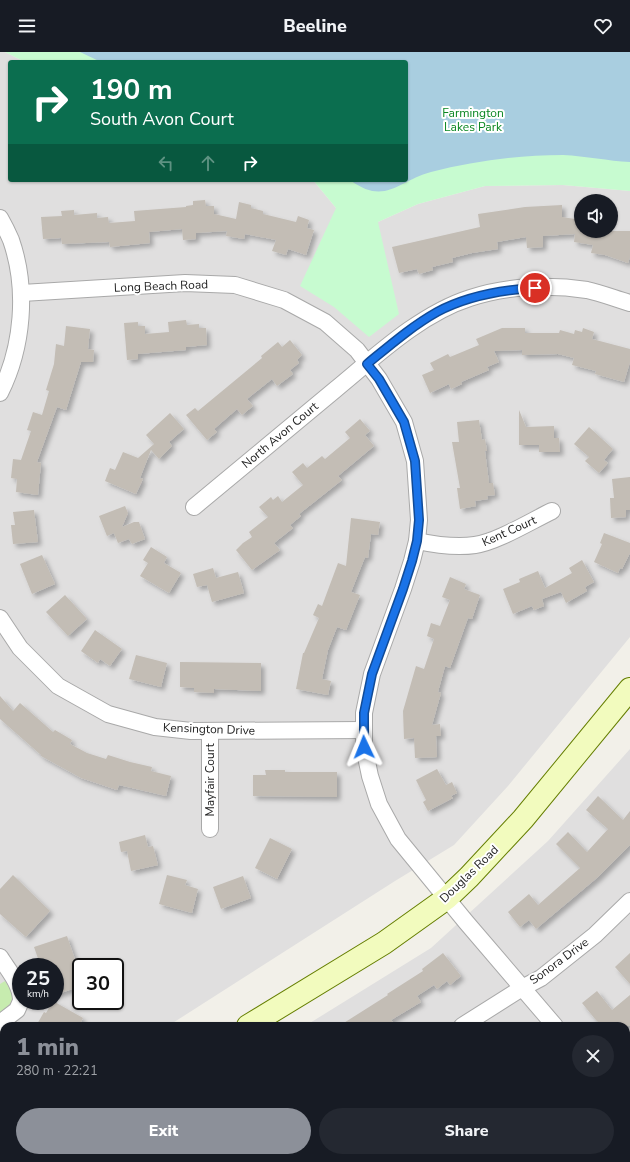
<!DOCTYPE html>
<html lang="en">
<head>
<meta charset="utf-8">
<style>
	:root { --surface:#171b24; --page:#242831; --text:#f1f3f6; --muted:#9ea1a6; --accent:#8c9099 }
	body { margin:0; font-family:"Nunito Sans",sans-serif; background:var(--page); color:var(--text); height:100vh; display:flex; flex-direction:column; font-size:15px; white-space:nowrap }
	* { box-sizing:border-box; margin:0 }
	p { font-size:13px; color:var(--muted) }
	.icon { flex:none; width:22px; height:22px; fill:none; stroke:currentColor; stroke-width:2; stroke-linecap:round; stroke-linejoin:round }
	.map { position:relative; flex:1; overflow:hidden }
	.panel { position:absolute; left:0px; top:970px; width:630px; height:140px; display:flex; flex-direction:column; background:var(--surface); border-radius:12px 12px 0 0; box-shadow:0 1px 3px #0004 }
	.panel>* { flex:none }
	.top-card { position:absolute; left:8px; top:8px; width:400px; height:122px; border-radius:4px; box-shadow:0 1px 3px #0004; background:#0b6e4f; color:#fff; overflow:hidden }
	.fabs { position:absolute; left:574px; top:142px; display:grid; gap:8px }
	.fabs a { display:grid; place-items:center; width:44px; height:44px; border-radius:50%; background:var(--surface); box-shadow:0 1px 3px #0004; font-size:20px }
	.speed { position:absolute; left:12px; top:906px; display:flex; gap:8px; font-size:20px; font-weight:700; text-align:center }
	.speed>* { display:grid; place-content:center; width:52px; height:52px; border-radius:50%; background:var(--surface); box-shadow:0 1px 3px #0004; line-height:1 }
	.speed small { font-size:10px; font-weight:400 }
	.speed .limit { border:2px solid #111; border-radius:6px; background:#fff; color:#111 }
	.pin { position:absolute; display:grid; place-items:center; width:34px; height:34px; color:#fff; margin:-17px; border:2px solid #fff; border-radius:50%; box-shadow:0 1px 4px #0007 }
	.me { position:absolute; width:44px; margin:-22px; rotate:358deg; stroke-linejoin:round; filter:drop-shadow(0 0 3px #0008) }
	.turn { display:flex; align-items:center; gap:14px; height:84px; padding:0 16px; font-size:18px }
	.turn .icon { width:52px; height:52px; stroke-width:2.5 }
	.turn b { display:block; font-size:28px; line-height:34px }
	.lanes { display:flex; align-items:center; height:38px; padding:0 16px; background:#0003; justify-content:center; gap:20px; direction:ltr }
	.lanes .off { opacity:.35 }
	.round { display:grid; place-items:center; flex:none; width:42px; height:42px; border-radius:21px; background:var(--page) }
	.head { display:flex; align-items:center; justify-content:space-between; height:68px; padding:0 16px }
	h1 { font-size:24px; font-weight:800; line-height:30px; color:var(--accent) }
	.primary-button { display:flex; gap:8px; margin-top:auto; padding:8px 16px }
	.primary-button a { flex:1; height:46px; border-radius:24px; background:var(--accent); color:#fff; font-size:16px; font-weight:800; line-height:46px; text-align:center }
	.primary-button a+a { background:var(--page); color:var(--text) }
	header { display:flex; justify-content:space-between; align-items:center; height:52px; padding:0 16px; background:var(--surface); font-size:18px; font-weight:800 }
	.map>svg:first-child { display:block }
	.residential { fill:#e0dfdf; fill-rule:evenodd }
	.grass { fill:#c7ecaf }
	.park { fill:#c7fbd0 }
	.water { fill:#a9cee0 }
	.building { fill:#c3bdb5; filter:url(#shadow) }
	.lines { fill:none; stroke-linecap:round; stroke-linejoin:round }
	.street-casing { stroke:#a9a9a9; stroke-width:18 }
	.secondary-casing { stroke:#667f02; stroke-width:24 }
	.street { stroke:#fff; stroke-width:16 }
	.secondary { stroke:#f2fbbe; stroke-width:22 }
	.route-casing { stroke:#114b97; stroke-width:10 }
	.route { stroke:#1a73e8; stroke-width:7 }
	.labels { text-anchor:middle; stroke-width:4; stroke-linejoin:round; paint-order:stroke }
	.park-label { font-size:12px; fill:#098620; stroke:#fff }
	.street-label { font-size:12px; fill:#222; stroke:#fff }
</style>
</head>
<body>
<header><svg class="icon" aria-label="menu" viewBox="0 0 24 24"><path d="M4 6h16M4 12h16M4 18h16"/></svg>Beeline<svg class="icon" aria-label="heart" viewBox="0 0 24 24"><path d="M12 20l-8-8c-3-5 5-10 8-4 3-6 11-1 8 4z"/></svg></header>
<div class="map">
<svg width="630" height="1110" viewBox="0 0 630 1110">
	<defs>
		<filter id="shadow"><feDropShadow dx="3.5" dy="3.5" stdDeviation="2" flood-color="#0004"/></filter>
	</defs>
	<rect width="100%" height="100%" fill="#f2f0e9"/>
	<g class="residential">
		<path d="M0,0H5L25,10H10V128H313L336,156L378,170L418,152L485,134L563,133L630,139V585L508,734L454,793L395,829L168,974H4V1079L0,1081ZM581,149H611V179H581ZM21,915H55V949H21ZM81,915H115V949H81Z"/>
		<polygon points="630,697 630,1110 86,1110 92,1106 626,1106 626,974 305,974 431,896 548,789"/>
	</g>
	<path class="grass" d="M5,929C15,944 16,950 0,961V932Z"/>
	<polygon class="park" points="5,0 630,0 630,139 563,133 485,134 418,152 378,170 399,262 369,285 334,255 300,234 336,156 313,128 406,128 406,10 25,10"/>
	<path class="water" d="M80,0H630V110C608,109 586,104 563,103C519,103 474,109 431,120C398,129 385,154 350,128H406V10H101Z"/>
	<g class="building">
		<polygon points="205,148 206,154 214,154 214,162 236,167 239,150 251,153 251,156 263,159 263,162 296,170 298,164 309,168 307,176 314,178 306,203 288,197 286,203 272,199 276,188 245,182 244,187 226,184 227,179 196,181 196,187 183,188 182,177 149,180 150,191 110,195 109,190 62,192 61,186 43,187 41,165 62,164 61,159 74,158 74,163 97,161 97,166 108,165 109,171 135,169 134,159 186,155 186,154 193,153 193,149"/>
		<polygon points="562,153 562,165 581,168 581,179 630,179 630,205 628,211 605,203 591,201 593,193 574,190 575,182 543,184 543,195 527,196 526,185 497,190 498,197 472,201 452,206 453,210 432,215 433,218 419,222 417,217 399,221 392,195 480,175 478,162 525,155"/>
		<polygon points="186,268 187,273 199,272 199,276 206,276 207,293 186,295 186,298 138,302 138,307 127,308 124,271 138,270 138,274 145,274 145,282 169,280 168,270"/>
		<polygon points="66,274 90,277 88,297 94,298 93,310 81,310 66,358 57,355 37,410 41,411 38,443 16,440 17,427 11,426 13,407 21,408 31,379 27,378 33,360 42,363 49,339 46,338 54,312 56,292 64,294"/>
		<polygon points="502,276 525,276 525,281 559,281 560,278 574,282 575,278 582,280 583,276 594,280 592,287 630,297 630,310 624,330 595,322 596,319 572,313 574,306 558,302 522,303 522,298 494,299 499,310 487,315 489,318 461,330 462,332 451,337 449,332 430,341 422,323 434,318 430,311 448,302 450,305 479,293 476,287"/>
		<polygon points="290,288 302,303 297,308 299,311 290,318 293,322 277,334 272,327 247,347 253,354 242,363 237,357 214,377 217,380 207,388 186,363 195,356 198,359 262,306 261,304 278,290 282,295"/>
		<polygon points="519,358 526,375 554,374 554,386 559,386 560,400 539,400 539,393 519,393"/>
		<polygon points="170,361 184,377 169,390 172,394 159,407 151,398 140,426 143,427 136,442 105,429 110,416 115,418 123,400 138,406 154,392 146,383"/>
		<polygon points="360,367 370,379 365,383 374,394 338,424 342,428 299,462 301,464 290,473 293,476 274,491 280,498 252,518 236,498 243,491 252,485 249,480 268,465 259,455 271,445 273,448 278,444 282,450 303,433 292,420 303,411 307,416 322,404 325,407 350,386 345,380"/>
		<polygon points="479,368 482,388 485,387 487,399 485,399 489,431 493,431 495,443 487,444 488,447 475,449 476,454 460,457 457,436 460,436 452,390 459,390 457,370"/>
		<polygon points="589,375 613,397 604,408 608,411 599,421 585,409 589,405 574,392"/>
		<polygon points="630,425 630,458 626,458 626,465 611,466 610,446 614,446 612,427"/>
		<polygon points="125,454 128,461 122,475 134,470 139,470 145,487 132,492 129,487 118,491 114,481 107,484 99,464"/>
		<polygon points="34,458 38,490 13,492 11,473 15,473 13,460"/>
		<polygon points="351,466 380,470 378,483 371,482 368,506 365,505 351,540 360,543 346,578 337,575 328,598 322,627 331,629 328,643 296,637 303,601 304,601 319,566 313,563 318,552 322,554 338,511 346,514"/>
		<polygon points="604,481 630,491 630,501 622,517 620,516 618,521 594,510 602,492 600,491"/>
		<polygon points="151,495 167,505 164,511 181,521 169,541 140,524 148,511 143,508"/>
		<polygon points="42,503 55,532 32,542 20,512"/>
		<polygon points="582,508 594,530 585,535 587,539 566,551 561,540 542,547 544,554 534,558 532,554 513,562 503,537 520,530 519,527 538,519 545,536 572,521 569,516"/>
		<polygon points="213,516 216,526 238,520 244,541 212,550 207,533 197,535 193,522"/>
		<polygon points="450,525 466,532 464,537 480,543 472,567 468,566 450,616 445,614 438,640 441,641 432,673 440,672 441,684 436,684 437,705 415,706 414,686 404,687 403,659 416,614 424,617 434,587 427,584 431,571 440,574 450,548 442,545"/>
		<polygon points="65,543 87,567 68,584 46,560"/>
		<polygon points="95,578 122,597 110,614 100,607 98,611 81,599"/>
		<polygon points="136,603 167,611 161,635 129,627"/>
		<polygon points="180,610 261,611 261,639 214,637 214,641 194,640 194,636 180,635"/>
		<polygon points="0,644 13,659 20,651 53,680 55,678 72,688 70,692 87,701 106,707 108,703 130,710 152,715 151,719 171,724 166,744 119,733 117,738 81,726 41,704 41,703 0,667"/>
		<polygon points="437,717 446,733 452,730 457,741 451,744 453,746 428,759 423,750 426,748 416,728"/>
		<polygon points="265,718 285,718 285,720 337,720 337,745 253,744 253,723 266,723"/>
		<polygon points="598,744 623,768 630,759 630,793 598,825 536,877 529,868 520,875 508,860 529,842 538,853 580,816 556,792 568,780 587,800 608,777 586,758"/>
		<polygon points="145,783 148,795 153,794 158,813 131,819 127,799 121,800 119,790"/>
		<polygon points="270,786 292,797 277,827 255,816"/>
		<polygon points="13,823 50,859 26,885 0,862 0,837"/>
		<polygon points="167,823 187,828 185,833 198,837 192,861 159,852"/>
		<polygon points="243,824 251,846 221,857 213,835"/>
		<polygon points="67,884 81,925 81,934 55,943 55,915 41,915 34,895"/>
		<polygon points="443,901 461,924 450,933 447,929 437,937 434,933 417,944 421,950 391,968 393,970 386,974 339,974 388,943 387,942 423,919 422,917"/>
		<polygon points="630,901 630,932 615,915"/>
		<polygon points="597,939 612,958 630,943 630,974 602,974 595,967 582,951"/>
		<polygon points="53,949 83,966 79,974 36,974 44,960 46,961"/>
	</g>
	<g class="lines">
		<defs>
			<g id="street">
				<path d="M0,166C4,173 8,181 11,188C28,237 23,295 0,341"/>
				<polyline points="22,241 185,231 235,233 284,248 325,270 357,298 379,327 404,370 415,409 419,468 417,489 412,509 403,537 372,622 364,661 364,695 370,724 379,752 398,787 466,870 555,974"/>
				<path d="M194,455C241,416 289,376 336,337C376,304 420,262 470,246C506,234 549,232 587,238C601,241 616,247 630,251"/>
				<path d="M417,489C436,493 455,496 475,493C497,490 531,469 552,459"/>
				<polyline points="0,566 20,596 58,634 108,662 155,675 191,679 363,678"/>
				<polyline points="210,679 210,777"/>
				<path d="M0,905C8,918 20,931 21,947"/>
				<polyline points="0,971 17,958 21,949"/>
				<polyline points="462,974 522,936 541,926 595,883 630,849"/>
				<polyline points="626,1053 630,1057"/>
				<polyline points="444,1106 448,1110"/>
				<polyline points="243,1110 249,1106"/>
			</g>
			<g id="secondary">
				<polyline points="248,974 384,891 447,846 469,825 523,767 630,637"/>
				<polyline points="24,1110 30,1106"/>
			</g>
		</defs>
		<use href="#street" class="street-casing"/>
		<use href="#secondary" class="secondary-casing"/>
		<use href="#street" class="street"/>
		<use href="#secondary" class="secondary"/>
	</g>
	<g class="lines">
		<defs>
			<path id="route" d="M364,695V661L372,622L403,537L412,509L417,489L419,468L415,409L404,370L379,327L367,312C389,294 412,274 437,260C467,244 500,238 535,236"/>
		</defs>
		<use href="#route" class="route-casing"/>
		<use href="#route" class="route"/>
	</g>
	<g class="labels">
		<g class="park-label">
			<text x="473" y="65">Farmington<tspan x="473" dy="14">Lakes Park</tspan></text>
		</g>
		<g class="street-label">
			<text transform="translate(161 234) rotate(-2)" y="4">Long Beach Road</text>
			<text transform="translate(280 383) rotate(-40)" y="4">North Avon Court</text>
			<text transform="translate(509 479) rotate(-24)" y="4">Kent Court</text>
			<text transform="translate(209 677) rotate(2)" y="4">Kensington Drive</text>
			<text transform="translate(210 728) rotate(-90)" y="4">Mayfair Court</text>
			<text transform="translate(469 822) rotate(-44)" y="4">Douglas Road</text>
			<text transform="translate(559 909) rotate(-36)" y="4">Sonora Drive</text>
		</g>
	</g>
</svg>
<div class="fabs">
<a><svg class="icon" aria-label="sound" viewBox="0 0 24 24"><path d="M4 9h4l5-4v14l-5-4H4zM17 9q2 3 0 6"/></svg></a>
</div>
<div class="speed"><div>25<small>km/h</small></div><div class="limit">30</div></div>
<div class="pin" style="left:535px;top:236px;background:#d93025"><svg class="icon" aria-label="arrive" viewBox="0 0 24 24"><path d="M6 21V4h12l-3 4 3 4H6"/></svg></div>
<svg class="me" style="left:364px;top:695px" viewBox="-20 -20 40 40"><path d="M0-17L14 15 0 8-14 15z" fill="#1a73e8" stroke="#fff" stroke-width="4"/></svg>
<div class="top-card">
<div class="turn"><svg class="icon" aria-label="right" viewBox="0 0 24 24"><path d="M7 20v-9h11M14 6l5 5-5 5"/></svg><div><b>190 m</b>South Avon Court</div></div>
<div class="lanes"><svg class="icon off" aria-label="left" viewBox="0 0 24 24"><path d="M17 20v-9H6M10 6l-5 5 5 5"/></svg><svg class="icon off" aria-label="ahead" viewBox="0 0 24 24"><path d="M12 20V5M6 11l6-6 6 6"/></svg><svg class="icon" aria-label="right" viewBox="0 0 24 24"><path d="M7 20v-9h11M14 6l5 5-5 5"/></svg></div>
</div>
<section class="panel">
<div class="head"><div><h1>1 min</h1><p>280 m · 22:21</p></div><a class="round"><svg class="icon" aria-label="close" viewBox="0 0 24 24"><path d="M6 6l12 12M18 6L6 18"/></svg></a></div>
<div class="primary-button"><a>Exit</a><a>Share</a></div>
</section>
</div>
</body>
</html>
